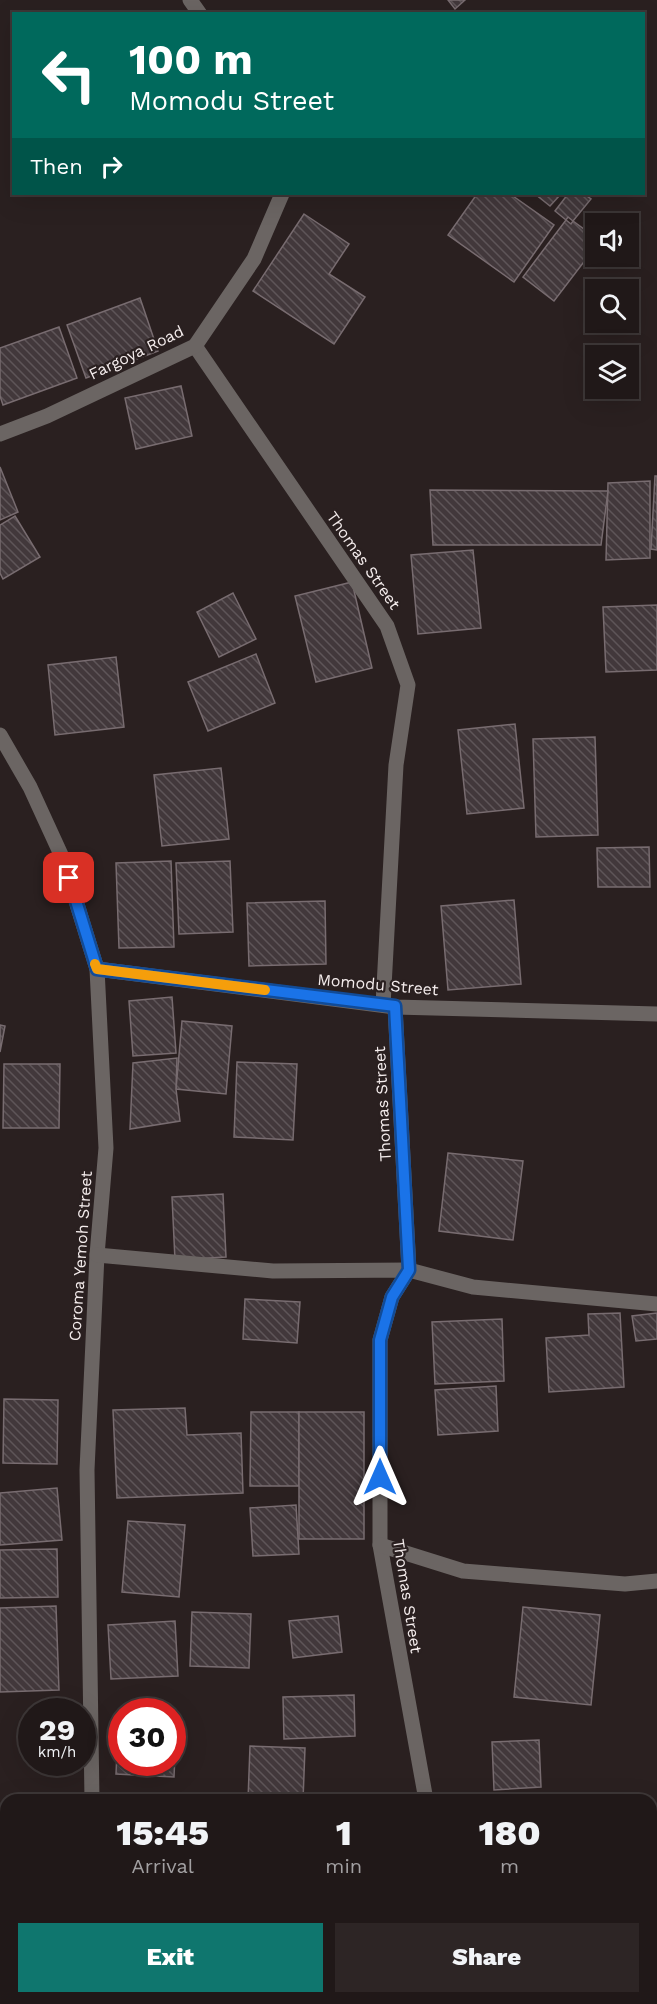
<!DOCTYPE html>
<html lang="en">
<head>
<meta charset="utf-8">
<style>
	:root { --surface:#201818; --page:#2d2525; --text:#f1f3f6; --muted:#a2a0a2; --line:#3d3737; --accent:#0f766e }
	body { margin:0; font-family:"Work Sans",sans-serif; background:var(--page); color:var(--text); height:100vh; display:flex; flex-direction:column; font-size:22px; white-space:nowrap }
	* { box-sizing:border-box; margin:0 }
	p { font-size:20px; color:var(--muted) }
	.icon { flex:none; width:33px; height:33px; fill:none; stroke:currentColor; stroke-width:2; stroke-linecap:round; stroke-linejoin:round }
	.map { position:relative; flex:1; overflow:hidden }
	.drawer { position:absolute; left:0px; top:1794px; width:657px; height:210px; display:flex; flex-direction:column; background:var(--surface); border-radius:18px 18px 0 0; box-shadow:0 6px 24px #0002,0 0 0 2px var(--line) }
	.drawer>* { flex:none }
	.banner { position:absolute; left:12px; top:12px; width:633px; height:183px; border-radius:0px; box-shadow:0 6px 24px #0002,0 0 0 2px var(--line); background:#00695c; color:#fff; overflow:hidden }
	.controls { position:absolute; left:585px; top:213px; display:grid; gap:12px }
	.controls a { display:grid; place-items:center; width:54px; height:54px; border-radius:0px; background:var(--surface); box-shadow:0 6px 24px #0002,0 0 0 2px var(--line); font-size:30px }
	.speed { position:absolute; left:18px; top:1698px; display:flex; gap:12px; font-size:30px; font-weight:700; text-align:center }
	.speed>* { display:grid; place-content:center; width:78px; height:78px; border-radius:50%; background:var(--surface); box-shadow:0 6px 24px #0002,0 0 0 2px var(--line); line-height:1 }
	.speed small { font-size:15px; font-weight:400 }
	.speed .limit { border:9px solid #d22; background:#fff; color:#111 }
	.pin { position:absolute; display:grid; place-items:center; width:51px; height:51px; color:#fff; margin:-26px; border-radius:12px; box-shadow:0 3px 9px #0006 }
	.me { position:absolute; width:66px; margin:-33px; rotate:0deg; stroke-linejoin:round; filter:drop-shadow(0 0 4px #0008) }
	.turn { display:flex; align-items:center; gap:21px; height:126px; padding:0 18px; font-size:27px }
	.turn .icon { width:78px; height:78px; stroke-width:2.5 }
	.turn b { display:block; font-size:42px; line-height:51px }
	.then { display:flex; align-items:center; height:57px; padding:0 18px; background:#0003; gap:12px; font-size:22px }
	.eta { display:flex; justify-content:space-evenly; align-items:center; height:102px; text-align:center }
	.eta b { font-size:36px; font-weight:800; line-height:42px }
	.primary-button { display:flex; gap:12px; margin-top:auto; padding:12px 18px }
	.primary-button a { flex:1; height:69px; border-radius:0px; background:var(--accent); color:#fff; font-size:24px; font-weight:800; line-height:69px; text-align:center }
	.primary-button a+a { background:var(--page); color:var(--text) }
	.map>svg:first-child { display:block }
	.building { fill:url(#building-back-hatch); stroke:#786c70; stroke-width:1.5 }
	.lines { fill:none; stroke-linecap:round; stroke-linejoin:round }
	.street { stroke:#6b6563; stroke-width:15 }
	.route-casing { stroke:#114b97; stroke-width:15 }
	.route { stroke:#1a73e8; stroke-width:10 }
	.slow { stroke:#f59e0b; stroke-width:10 }
	.labels { text-anchor:middle; stroke-width:4.5; stroke-linejoin:round; paint-order:stroke }
	.street-label { font-size:16px; fill:#f4ecec; stroke:#2a2020 }
</style>
</head>
<body>
<div class="map">
<svg width="657" height="2004" viewBox="0 0 657 2004">
	<defs>
		<pattern id="building-back-hatch" width="6" height="6" patternUnits="userSpaceOnUse" patternTransform="scale(1.5)"><rect width="6" height="6" fill="#42383b"/><path d="M-1 5l2 2M0 0l6 6M5-1l2 2" fill="none" stroke="#5e5558"/></pattern>
	</defs>
	<rect width="100%" height="100%" fill="#2a2020"/>
	<g class="building">
		<polygon points="448,0 465,0 455,9"/>
		<polygon points="477,194 510,194 554,225 514,282 448,235"/>
		<polygon points="535,194 561,194 550,206"/>
		<polygon points="568,194 584,194 591,199 573,221 568,217 566,220 555,211"/>
		<polygon points="304,214 349,244 329,274 365,297 334,344 253,291"/>
		<polygon points="566,220 571,224 573,221 596,238 596,246 554,301 523,277"/>
		<polygon points="140,298 158,351 86,378 67,325"/>
		<polygon points="59,327 77,378 3,405 0,396 0,348"/>
		<polygon points="181,386 192,436 136,449 125,398"/>
		<polygon points="0,467 18,512 0,520"/>
		<polygon points="655,476 657,476 657,550 651,549"/>
		<polygon points="650,481 650,558 606,560 608,483"/>
		<polygon points="430,490 608,491 601,545 433,545"/>
		<polygon points="15,516 40,557 3,579 0,573 0,525"/>
		<polygon points="473,550 481,628 418,634 411,555"/>
		<polygon points="352,582 372,668 316,682 295,596"/>
		<polygon points="233,593 256,639 219,657 197,612"/>
		<polygon points="657,605 657,670 606,672 603,607"/>
		<polygon points="256,654 275,703 208,731 188,682"/>
		<polygon points="116,657 124,727 55,735 48,665"/>
		<polygon points="515,724 524,808 467,814 458,730"/>
		<polygon points="595,737 598,835 536,837 533,739"/>
		<polygon points="221,768 229,839 162,846 154,775"/>
		<polygon points="649,847 650,887 598,887 597,848"/>
		<polygon points="171,861 174,947 119,948 116,863"/>
		<polygon points="230,861 233,932 179,934 176,863"/>
		<polygon points="514,900 521,984 448,990 441,906"/>
		<polygon points="325,901 326,964 249,966 247,903"/>
		<polygon points="172,997 176,1053 133,1056 129,1001"/>
		<polygon points="182,1021 232,1026 226,1094 176,1089"/>
		<polygon points="0,1025 5,1026 0,1052"/>
		<polygon points="177,1058 176,1089 180,1121 130,1129 133,1063"/>
		<polygon points="237,1062 297,1064 293,1140 234,1137"/>
		<polygon points="4,1064 60,1064 59,1128 3,1128"/>
		<polygon points="448,1153 523,1161 513,1240 439,1231"/>
		<polygon points="223,1194 226,1257 175,1260 172,1197"/>
		<polygon points="245,1299 300,1302 297,1343 243,1339"/>
		<polygon points="620,1313 624,1387 549,1392 546,1338 589,1335 588,1314"/>
		<polygon points="657,1313 657,1339 636,1341 632,1316"/>
		<polygon points="502,1319 504,1381 435,1384 432,1322"/>
		<polygon points="496,1386 498,1431 438,1435 435,1390"/>
		<polygon points="4,1399 58,1400 57,1464 3,1463"/>
		<polygon points="185,1408 187,1435 241,1433 243,1493 117,1498 113,1410"/>
		<polygon points="251,1412 299,1412 299,1486 250,1486"/>
		<rect x="299" y="1412" width="65" height="127"/>
		<polygon points="57,1488 62,1540 0,1545 0,1493"/>
		<polygon points="296,1505 299,1554 253,1556 250,1508"/>
		<polygon points="128,1521 185,1525 179,1597 122,1592"/>
		<polygon points="57,1549 58,1597 0,1598 0,1550"/>
		<polygon points="56,1606 59,1690 0,1692 0,1608"/>
		<polygon points="523,1607 600,1615 591,1705 514,1697"/>
		<polygon points="192,1612 251,1614 249,1668 190,1666"/>
		<polygon points="338,1616 342,1652 293,1658 289,1621"/>
		<polygon points="175,1621 178,1676 111,1679 108,1625"/>
		<polygon points="354,1695 355,1736 284,1739 283,1697"/>
		<polygon points="118,1731 122,1731 122,1762 172,1762 172,1733 176,1734 174,1777 116,1774"/>
		<polygon points="539,1740 541,1787 494,1790 492,1742"/>
		<polygon points="250,1746 305,1748 303,1800 248,1800"/>
		<polygon points="6,1880 6,1940 0,1940 0,1881"/>
		<polygon points="472,1998 499,1998 527,2004 471,2004"/>
	</g>
	<g class="lines">
		<g class="street">
			<polyline points="190,0 200,14"/>
			<polyline points="195,346 387,626 408,685 396,765 383,1005"/>
			<polyline points="0,434 47,416 195,346 254,259 282,194"/>
			<polyline points="0,735 30,787 63,859 97,969 106,1148 97,1255 87,1470 92,1800"/>
			<polyline points="97,969 395,1007 657,1014"/>
			<polyline points="395,1007 409,1270 392,1297 380,1340 380,1545 426,1800"/>
			<polyline points="97,1255 273,1271 409,1270 473,1287 657,1304"/>
			<polyline points="380,1545 463,1571 625,1584 657,1581"/>
			<polyline points="651,1826 657,1826"/>
			<polyline points="0,1990 6,1991"/>
			<polyline points="62,1998 95,2002"/>
			<polyline points="440,1998 440,2004"/>
		</g>
	</g>
	<g class="lines">
		<defs>
			<polyline id="route" points="69,878 97,969 395,1006 409,1270 392,1297 380,1340 380,1477"/>
		</defs>
		<use href="#route" class="route-casing"/>
		<use href="#route" class="route"/>
		<polyline class="slow" points="95,964 97,969 265,990"/>
	</g>
	<g class="labels">
		<g class="street-label">
			<text transform="translate(136 352) rotate(-26)" y="6">Fargoya Road</text>
			<text transform="translate(364 560) rotate(55)" y="6">Thomas Street</text>
			<text transform="translate(378 984) rotate(5)" y="6">Momodu Street</text>
			<text transform="translate(382 1104) rotate(-93)" y="6">Thomas Street</text>
			<text transform="translate(80 1256) rotate(-86)" y="6">Coroma Yemoh Street</text>
			<text transform="translate(408 1596) rotate(81)" y="6">Thomas Street</text>
		</g>
	</g>
</svg>
<div class="controls">
<a><svg class="icon" aria-label="sound" viewBox="0 0 24 24"><path d="M4 9h4l5-4v14l-5-4H4zM17 9q2 3 0 6"/></svg></a>
<a><svg class="icon" aria-label="search" viewBox="0 0 24 24"><circle cx="10" cy="10" r="6"/><path d="M15 15l6 6"/></svg></a>
<a><svg class="icon" aria-label="layers" viewBox="0 0 24 24"><path d="M12 4l9 5-9 5-9-5zM3 14l9 5 9-5"/></svg></a>
</div>
<div class="speed"><div>29<small>km/h</small></div><div class="limit">30</div></div>
<div class="pin" style="left:69px;top:878px;background:#d93025"><svg class="icon" aria-label="arrive" viewBox="0 0 24 24"><path d="M6 21V4h12l-3 4 3 4H6"/></svg></div>
<svg class="me" style="left:380px;top:1477px" viewBox="-20 -20 40 40"><path d="M0-17L14 15 0 8-14 15z" fill="#1a73e8" stroke="#fff" stroke-width="4"/></svg>
<div class="banner">
<div class="turn"><svg class="icon" aria-label="left" viewBox="0 0 24 24"><path d="M17 20v-9H6M10 6l-5 5 5 5"/></svg><div><b>100 m</b>Momodu Street</div></div>
<div class="then">Then<svg class="icon" aria-label="right" viewBox="0 0 24 24"><path d="M7 20v-9h11M14 6l5 5-5 5"/></svg></div>
</div>
<section class="drawer">
<div class="eta">
<div><b>15:45</b><p>Arrival</p></div>
<div><b>1</b><p>min</p></div>
<div><b>180</b><p>m</p></div>
</div>
<div class="primary-button"><a>Exit</a><a>Share</a></div>
</section>
</div>
</body>
</html>
